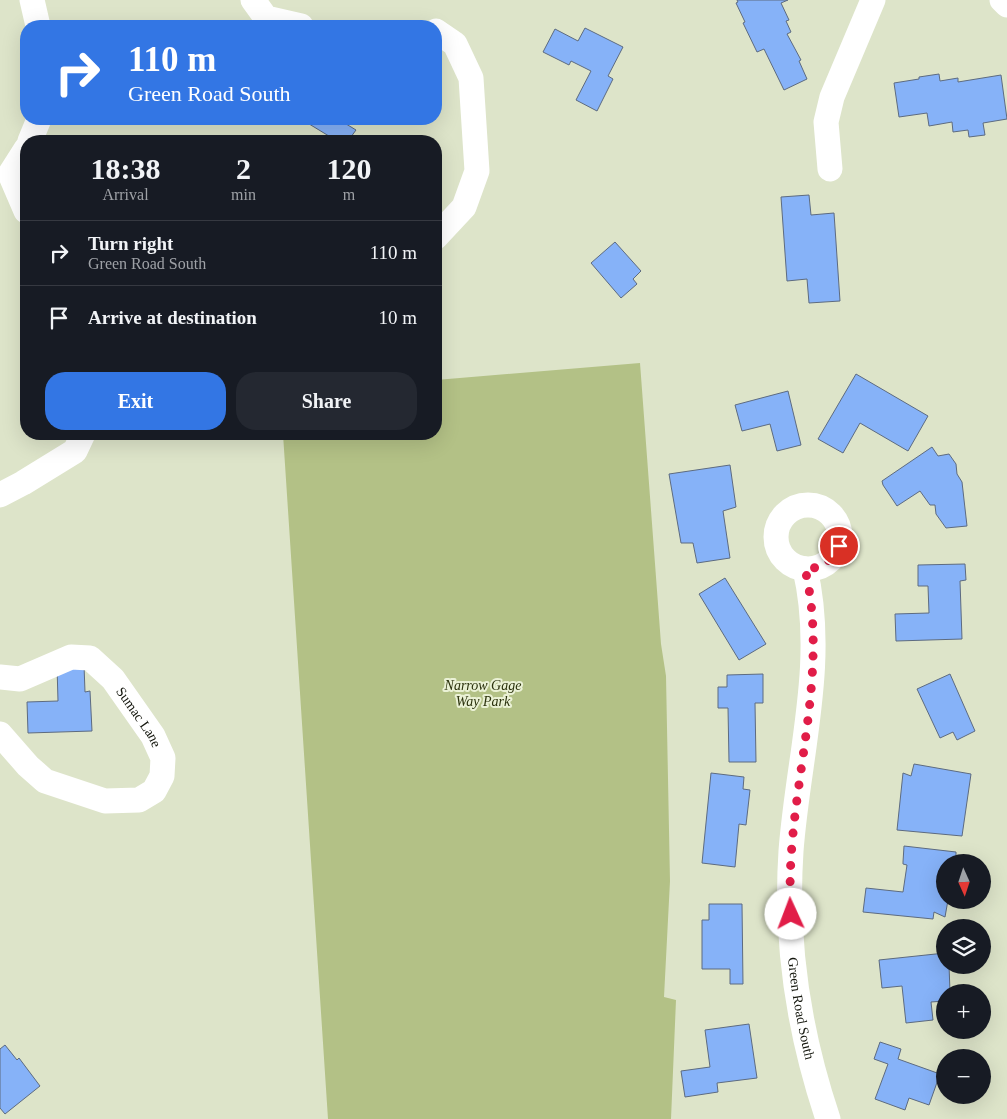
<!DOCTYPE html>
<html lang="en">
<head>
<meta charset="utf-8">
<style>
	:root { --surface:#171b24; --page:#242831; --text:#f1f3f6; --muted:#9ea1a6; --line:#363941; --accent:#3376e4 }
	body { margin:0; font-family:"Times New Roman",serif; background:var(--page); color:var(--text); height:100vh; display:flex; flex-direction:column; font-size:19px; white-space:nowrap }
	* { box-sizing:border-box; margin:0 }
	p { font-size:16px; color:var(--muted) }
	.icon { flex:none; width:28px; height:28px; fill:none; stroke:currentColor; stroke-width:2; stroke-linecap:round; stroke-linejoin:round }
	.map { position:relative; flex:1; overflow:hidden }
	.drawer { position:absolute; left:20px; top:135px; width:422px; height:305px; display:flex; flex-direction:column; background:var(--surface); border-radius:20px; box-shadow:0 5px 20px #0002 }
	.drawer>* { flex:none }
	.hud { position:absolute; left:20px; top:20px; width:422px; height:105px; border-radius:20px; box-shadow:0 5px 20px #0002; background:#3376e4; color:#fff; overflow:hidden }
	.needle { width:32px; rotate:177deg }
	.tools { position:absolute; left:936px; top:854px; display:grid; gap:10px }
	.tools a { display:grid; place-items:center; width:55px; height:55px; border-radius:50%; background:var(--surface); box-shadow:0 5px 20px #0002; font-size:25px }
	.pin { position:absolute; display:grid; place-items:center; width:42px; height:42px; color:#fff; margin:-21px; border:2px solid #fff; border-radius:50%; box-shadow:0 1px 5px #0007 }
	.me { position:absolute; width:55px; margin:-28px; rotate:358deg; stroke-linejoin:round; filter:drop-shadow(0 0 4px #0008) }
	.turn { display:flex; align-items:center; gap:18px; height:105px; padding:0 25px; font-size:22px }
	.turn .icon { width:65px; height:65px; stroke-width:2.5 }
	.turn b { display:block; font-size:35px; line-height:42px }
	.eta { display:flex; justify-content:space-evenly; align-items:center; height:85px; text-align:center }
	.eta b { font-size:30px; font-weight:600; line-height:35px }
	.button { display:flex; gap:10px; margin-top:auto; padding:10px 25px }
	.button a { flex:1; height:58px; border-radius:20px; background:var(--accent); color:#fff; font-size:20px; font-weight:600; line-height:58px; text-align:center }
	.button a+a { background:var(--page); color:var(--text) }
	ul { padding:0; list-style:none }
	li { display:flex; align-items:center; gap:15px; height:65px; padding:0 25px; border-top:1px solid var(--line) }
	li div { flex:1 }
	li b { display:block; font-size:19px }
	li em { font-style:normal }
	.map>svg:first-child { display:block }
	.green { fill:#b3c186 }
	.building { fill:#86b2f8; stroke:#5d6b80 }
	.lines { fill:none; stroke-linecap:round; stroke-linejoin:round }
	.minor { stroke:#fff; stroke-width:25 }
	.route { stroke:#e11d48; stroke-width:9; stroke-dasharray:0 16.2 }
	.labels { text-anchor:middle; stroke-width:4; stroke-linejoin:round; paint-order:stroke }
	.park-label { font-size:14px; font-style:italic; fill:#2a310c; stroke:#eaf1d5 }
	.street-label { font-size:14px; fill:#14160d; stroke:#eaf1d5 }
</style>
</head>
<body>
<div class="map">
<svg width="1007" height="1119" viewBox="0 0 1007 1119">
	<rect width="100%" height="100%" fill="#dde4c9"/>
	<polygon class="green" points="640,363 661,644 666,676 670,881 664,997 676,1000 671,1119 328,1119 283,434 436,434 436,380"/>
	<g class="building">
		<polygon points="737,0 788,0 781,3 789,20 786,21 791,32 787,34 801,60 799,61 807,79 784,90 764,49 757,52 743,23 745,22 736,3 738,2"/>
		<polygon points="585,28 623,47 608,76 613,79 597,111 576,100 591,71 571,61 569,65 543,52 555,29 578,41"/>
		<polygon points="939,74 940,81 958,78 958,82 1001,75 1007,119 983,123 985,135 969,137 968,130 953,132 952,122 929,126 927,113 899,117 894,83 919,79 919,77"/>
		<polygon points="301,119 338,119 356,130 348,141 337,141"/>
		<polygon points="809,195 811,215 834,213 840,301 809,303 807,279 787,281 781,197"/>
		<polygon points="615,242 641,271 633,279 637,284 621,298 591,263"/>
		<polygon points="856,374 928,416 908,451 860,423 843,453 818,439"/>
		<polygon points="788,391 801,445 777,451 770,424 742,431 735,405"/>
		<polygon points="932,447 938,456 949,454 956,464 957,474 962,482 967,526 946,528 936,514 935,505 930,505 920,491 897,506 883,485 882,481"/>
		<polygon points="730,465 736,507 723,511 730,558 697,563 693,543 681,543 669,474"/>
		<polygon points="965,564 966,580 960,581 962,639 896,641 895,614 929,613 928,586 918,586 918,565"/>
		<polygon points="725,578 766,644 739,660 699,594"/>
		<polygon points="84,665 85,692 90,691 92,731 28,733 27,702 58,701 57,666"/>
		<polygon points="763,674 763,703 755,703 756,762 729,762 728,708 718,708 718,687 727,687 727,675"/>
		<polygon points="950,674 975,731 957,740 953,732 940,738 917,689"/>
		<polygon points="914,764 971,774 962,836 897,830 903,773 911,776"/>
		<polygon points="711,773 744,777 743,789 750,790 746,825 739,824 735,867 702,863"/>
		<polygon points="904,846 956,852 956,862 945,862 945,900 948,900 945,917 934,912 933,919 863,912 866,888 903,892 907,865 903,864 903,862"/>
		<polygon points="709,904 742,904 743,984 730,984 730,969 702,969 702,920 709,920"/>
		<polygon points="945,953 945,965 949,965 950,992 945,992 945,1001 931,1002 933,1020 906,1023 902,986 882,988 879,960"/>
		<polygon points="749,1024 757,1078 717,1083 718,1092 685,1097 681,1071 710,1067 705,1030"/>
		<polygon points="880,1042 901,1049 898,1059 940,1074 929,1105 909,1098 905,1110 875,1099 888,1064 874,1059"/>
		<polygon points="5,1045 17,1060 19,1058 40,1086 5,1114 0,1108 0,1049"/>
	</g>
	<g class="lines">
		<g class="minor">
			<polyline points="32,0 38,26"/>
			<polyline points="253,0 266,18 301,26"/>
			<polyline points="1002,0 1007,5"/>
			<polyline points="436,31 455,44 471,78 477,171 464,207 436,237"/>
			<polyline points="30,141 39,119"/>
			<polyline points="26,149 10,174 26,211"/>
			<polyline points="830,169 826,122 832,97 873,0"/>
			<polyline points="0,495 23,483 75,451 83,434"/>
			<circle cx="808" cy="537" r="32"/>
			<path id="s1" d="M805,569C827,662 798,757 791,851C785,941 799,1033 828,1119"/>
			<path id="s2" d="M0,677L20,679L71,657L90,658L113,679L153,736L163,758L162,776L154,791L139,800L105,801L45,781L28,766L0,734"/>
		</g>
	</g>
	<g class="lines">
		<path class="route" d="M791,914C783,799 832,683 805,569C822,568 831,562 839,546"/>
	</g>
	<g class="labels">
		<g class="park-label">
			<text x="483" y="690">Narrow Gage<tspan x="483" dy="16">Way Park</tspan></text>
		</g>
		<g class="street-label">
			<text dy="5" stroke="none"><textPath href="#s2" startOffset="172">Sumac Lane</textPath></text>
			<text dy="5" stroke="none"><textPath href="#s1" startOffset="442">Green Road South</textPath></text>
		</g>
	</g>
</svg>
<div class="tools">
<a><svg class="needle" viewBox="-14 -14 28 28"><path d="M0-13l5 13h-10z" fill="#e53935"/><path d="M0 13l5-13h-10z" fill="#9ea1a6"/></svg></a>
<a><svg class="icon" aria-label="layers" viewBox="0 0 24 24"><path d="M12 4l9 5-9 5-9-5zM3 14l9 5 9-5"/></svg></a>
<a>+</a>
<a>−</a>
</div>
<div class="pin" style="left:839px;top:546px;background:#d93025"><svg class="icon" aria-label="arrive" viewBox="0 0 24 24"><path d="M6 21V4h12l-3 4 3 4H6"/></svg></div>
<svg class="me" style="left:791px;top:914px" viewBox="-20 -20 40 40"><circle r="19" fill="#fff"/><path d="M0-13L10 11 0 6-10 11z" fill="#e11d48"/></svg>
<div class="hud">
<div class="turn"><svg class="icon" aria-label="right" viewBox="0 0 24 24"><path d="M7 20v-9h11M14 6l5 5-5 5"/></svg><div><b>110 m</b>Green Road South</div></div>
</div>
<section class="drawer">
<div class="eta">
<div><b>18:38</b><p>Arrival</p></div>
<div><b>2</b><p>min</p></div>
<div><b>120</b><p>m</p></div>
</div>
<ul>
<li><svg class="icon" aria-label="right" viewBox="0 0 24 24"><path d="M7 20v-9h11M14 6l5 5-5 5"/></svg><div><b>Turn right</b><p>Green Road South</p></div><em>110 m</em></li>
<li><svg class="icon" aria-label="arrive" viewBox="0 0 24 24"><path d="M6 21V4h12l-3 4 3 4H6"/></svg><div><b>Arrive at destination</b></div><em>10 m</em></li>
</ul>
<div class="button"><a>Exit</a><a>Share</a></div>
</section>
</div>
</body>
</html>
